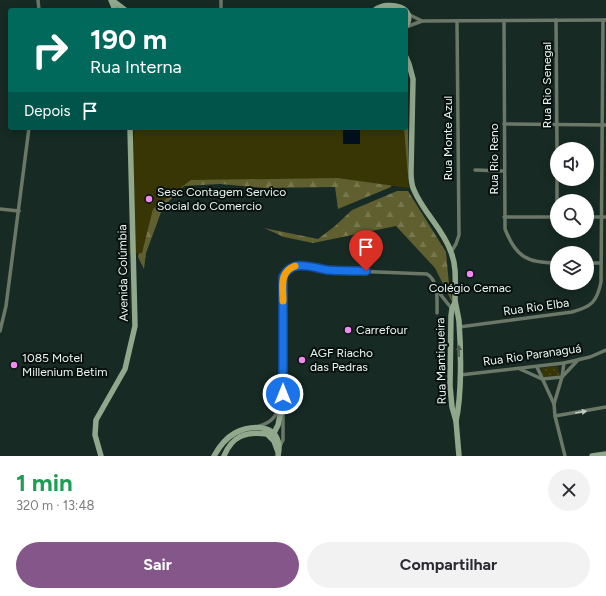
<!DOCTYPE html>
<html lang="pt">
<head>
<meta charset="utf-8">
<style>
	:root { --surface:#fff; --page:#f2f2f3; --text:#2b2b33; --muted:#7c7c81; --accent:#855689 }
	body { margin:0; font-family:Figtree,sans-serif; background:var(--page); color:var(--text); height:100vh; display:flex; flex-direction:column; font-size:15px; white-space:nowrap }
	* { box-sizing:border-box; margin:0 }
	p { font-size:13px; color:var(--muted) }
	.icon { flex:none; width:22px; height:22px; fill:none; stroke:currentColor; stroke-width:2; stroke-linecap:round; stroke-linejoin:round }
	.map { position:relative; height:456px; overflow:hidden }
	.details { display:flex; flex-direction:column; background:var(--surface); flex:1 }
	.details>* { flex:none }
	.hud { position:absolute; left:8px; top:8px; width:400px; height:122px; border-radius:4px; box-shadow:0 2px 10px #0003; background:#00695c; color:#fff; overflow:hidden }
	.controls { position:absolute; left:550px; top:142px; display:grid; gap:8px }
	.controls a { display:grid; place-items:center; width:44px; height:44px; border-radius:50%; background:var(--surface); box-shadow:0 2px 10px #0003; font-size:20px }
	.pin { position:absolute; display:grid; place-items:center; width:34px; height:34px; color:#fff; margin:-41px -17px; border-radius:50% 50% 50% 0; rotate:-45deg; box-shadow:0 0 4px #0007 }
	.pin .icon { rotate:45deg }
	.me { position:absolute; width:44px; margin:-22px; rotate:0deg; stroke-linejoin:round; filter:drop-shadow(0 0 3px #0008) }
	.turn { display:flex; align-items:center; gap:14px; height:84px; padding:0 16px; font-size:18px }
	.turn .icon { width:52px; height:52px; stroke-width:2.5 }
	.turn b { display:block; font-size:28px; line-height:34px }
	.then { display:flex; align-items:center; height:38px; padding:0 16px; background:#0003; gap:8px; font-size:15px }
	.round { display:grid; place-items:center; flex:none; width:42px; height:42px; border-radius:21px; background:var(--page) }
	.overview { display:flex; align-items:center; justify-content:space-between; height:68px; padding:0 16px }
	h1 { font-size:24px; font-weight:700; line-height:30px; color:#1e9e55 }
	.action { display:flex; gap:8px; margin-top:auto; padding:8px 16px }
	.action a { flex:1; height:46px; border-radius:24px; background:var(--accent); color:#fff; font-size:16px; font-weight:700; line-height:46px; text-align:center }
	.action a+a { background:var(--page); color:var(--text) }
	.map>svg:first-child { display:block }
	.forest { fill:url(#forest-firs) }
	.park { fill:url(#park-dots) }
	.pitch { fill:#383605 }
	.water { fill:#00101d }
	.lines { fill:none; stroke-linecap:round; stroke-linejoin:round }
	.street { stroke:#6b7867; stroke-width:3.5 }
	.secondary { stroke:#92a88c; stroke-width:5.5 }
	.oneway { fill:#4d5c4d }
	.oneway2 { fill:#becac1 }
	.route-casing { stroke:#114b97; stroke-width:10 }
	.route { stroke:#1a73e8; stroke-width:7 }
	.slow { stroke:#f59e0b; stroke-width:7 }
	.poi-dot { fill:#f38af2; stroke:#08110e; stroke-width:1.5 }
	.labels { text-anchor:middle; stroke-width:4; stroke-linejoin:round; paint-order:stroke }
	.street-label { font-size:12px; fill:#eaf6f1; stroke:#08110e }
	.poi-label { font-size:12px; fill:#eaf6f1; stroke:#08110e; text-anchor:start }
</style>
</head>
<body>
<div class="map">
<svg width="606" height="456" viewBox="0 0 606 456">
	<defs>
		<pattern id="forest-firs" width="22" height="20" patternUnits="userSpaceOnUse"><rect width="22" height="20" fill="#605f30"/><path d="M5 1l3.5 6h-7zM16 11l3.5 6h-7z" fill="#77774e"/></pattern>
		<pattern id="park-dots" width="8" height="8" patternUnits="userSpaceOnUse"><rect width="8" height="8" fill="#383605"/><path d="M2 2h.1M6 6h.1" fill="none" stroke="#4b4a1e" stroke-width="1.8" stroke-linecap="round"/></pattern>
	</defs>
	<rect width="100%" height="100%" fill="#172a24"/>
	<g class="forest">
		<polygon points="406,78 408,101 408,177 398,128 406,128"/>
		<polygon points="396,168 391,187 338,209 335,187 265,188 220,184 184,186 163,207 146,253 144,269 138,257 148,206 166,179"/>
		<polygon points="397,191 408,191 446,252 449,284 453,304 435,268 396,226 313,243 284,237 264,228 318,239 335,226 352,210"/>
	</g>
	<polygon class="park" points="557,366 560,375 543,377 541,368"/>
	<polygon class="pitch" points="134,128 404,128 409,188 338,178 191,180 153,209 142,253 129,254"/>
	<rect class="water" x="343" y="128" width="17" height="16"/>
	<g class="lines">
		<g class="street">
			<polyline points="38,0 39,10"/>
			<polyline points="221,0 221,10"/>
			<polyline points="408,14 422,21"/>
			<polyline points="556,20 557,149"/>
			<path d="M504,21L505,229C516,257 527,263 557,263"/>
			<polyline points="406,27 422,21 606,20"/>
			<polyline points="504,124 606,125"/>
			<polyline points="475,170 504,171"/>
			<polyline points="0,209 19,211"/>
			<polyline points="504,217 557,217"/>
			<polyline points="557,217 557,167"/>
			<polyline points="587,217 606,217"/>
			<polyline points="451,252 456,244 459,235 457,21"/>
			<polyline points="587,263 601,263"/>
			<polyline points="437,290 452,309"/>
			<path d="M459,327L572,312C591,307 597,302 601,282L603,20"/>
			<polyline points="0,331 6,306 29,128"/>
			<polyline points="537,367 554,404 555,416 565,456"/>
			<polyline points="520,369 542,379 562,377 577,361"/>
			<polyline points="460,375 564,363 590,357 606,350"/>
			<path d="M283,402V277L286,272L290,269L300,265L328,270L427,274C439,281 437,301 437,313"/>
			<polyline points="554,404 562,377 564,363"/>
			<polyline points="555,416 606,407"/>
			<path d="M259,426C270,423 275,418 280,407"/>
			<polyline points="280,446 283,440 283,410"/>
		</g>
		<g class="secondary">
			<polyline points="111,0 115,10"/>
			<polyline points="112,0 125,10"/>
			<path d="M375,10C388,0 418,7 406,26"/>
			<path d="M406,57L409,64L413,79L411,172C411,178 411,184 414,190C423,212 443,229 451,252C457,267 455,283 455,300C456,307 458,314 459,321C461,349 462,394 456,421"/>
			<polyline points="455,302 452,309 451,316 450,386 452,407 456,421 459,456"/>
			<polyline points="271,434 274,433 278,425 283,401"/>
			<polyline points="101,456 95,435 96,420 125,369 135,326 130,128"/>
			<path d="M214,456C219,447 226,438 235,433C248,426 273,423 278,441C280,446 279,451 278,456"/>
			<path d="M224,456C232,436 246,431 267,434L274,441L278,452"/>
			<polyline points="592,456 606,454"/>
		</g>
	</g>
	<defs><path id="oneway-solid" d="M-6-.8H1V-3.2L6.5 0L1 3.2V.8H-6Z"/></defs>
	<use class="oneway" href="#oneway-solid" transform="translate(459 351) rotate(-91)"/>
	<use class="oneway2" href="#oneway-solid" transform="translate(581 412) rotate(-9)"/>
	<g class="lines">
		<defs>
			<path id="route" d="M283,394V277C292,258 313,268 328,270C341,271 354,271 366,271"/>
		</defs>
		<use href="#route" class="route-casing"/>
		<use href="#route" class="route"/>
		<path class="slow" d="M283,301C283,287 279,272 295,266"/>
	</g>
	<g class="poi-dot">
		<circle cx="149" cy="199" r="4"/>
		<circle cx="470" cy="274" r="4"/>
		<circle cx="348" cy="330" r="4"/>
		<circle cx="302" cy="360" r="4"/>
		<circle cx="14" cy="365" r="4"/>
	</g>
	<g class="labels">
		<g class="street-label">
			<text transform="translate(547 85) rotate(-90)" y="4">Rua Rio Senegal</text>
			<text transform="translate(448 138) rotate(-90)" y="4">Rua Monte Azul</text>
			<text transform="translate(494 159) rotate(-90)" y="4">Rua Rio Reno</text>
			<text transform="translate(123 273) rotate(-91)" y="4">Avenida Colúmbia</text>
			<text transform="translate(536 307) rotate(-8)" y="4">Rua Rio Elba</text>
			<text transform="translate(532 355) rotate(-8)" y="4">Rua Rio Paranaguá</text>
			<text transform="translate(441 361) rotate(-91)" y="4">Rua Mantiqueira</text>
		</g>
		<g class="poi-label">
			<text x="157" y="196">Sesc Contagem Servico<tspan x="157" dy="14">Social do Comercio</tspan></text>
			<text x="470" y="292" text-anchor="middle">Colégio Cemac</text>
			<text x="356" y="334">Carrefour</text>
			<text x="310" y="357">AGF Riacho<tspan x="310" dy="14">das Pedras</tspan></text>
			<text x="22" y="362">1085 Motel<tspan x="22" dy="14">Millenium Betim</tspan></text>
		</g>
	</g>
</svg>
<div class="controls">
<a><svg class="icon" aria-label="sound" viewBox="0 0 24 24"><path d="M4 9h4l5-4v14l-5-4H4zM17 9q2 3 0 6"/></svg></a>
<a><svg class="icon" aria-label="search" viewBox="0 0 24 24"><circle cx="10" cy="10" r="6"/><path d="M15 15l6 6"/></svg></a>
<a><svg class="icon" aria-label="layers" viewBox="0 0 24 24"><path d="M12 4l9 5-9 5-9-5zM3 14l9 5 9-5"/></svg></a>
</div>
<div class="pin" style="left:366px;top:271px;background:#d93025"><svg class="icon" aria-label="arrive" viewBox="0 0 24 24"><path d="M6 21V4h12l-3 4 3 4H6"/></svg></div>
<svg class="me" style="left:283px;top:394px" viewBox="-20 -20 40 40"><circle r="17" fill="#1a73e8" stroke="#fff" stroke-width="3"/><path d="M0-11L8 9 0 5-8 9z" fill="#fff"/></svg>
<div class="hud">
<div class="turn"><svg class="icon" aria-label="right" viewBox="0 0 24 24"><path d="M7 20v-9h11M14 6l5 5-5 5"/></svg><div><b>190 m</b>Rua Interna</div></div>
<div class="then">Depois<svg class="icon" aria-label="arrive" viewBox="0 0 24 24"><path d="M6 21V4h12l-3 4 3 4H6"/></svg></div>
</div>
</div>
<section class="details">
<div class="overview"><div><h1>1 min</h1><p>320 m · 13:48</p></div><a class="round"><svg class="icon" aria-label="close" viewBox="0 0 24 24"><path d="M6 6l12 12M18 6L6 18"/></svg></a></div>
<div class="action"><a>Sair</a><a>Compartilhar</a></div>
</section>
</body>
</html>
